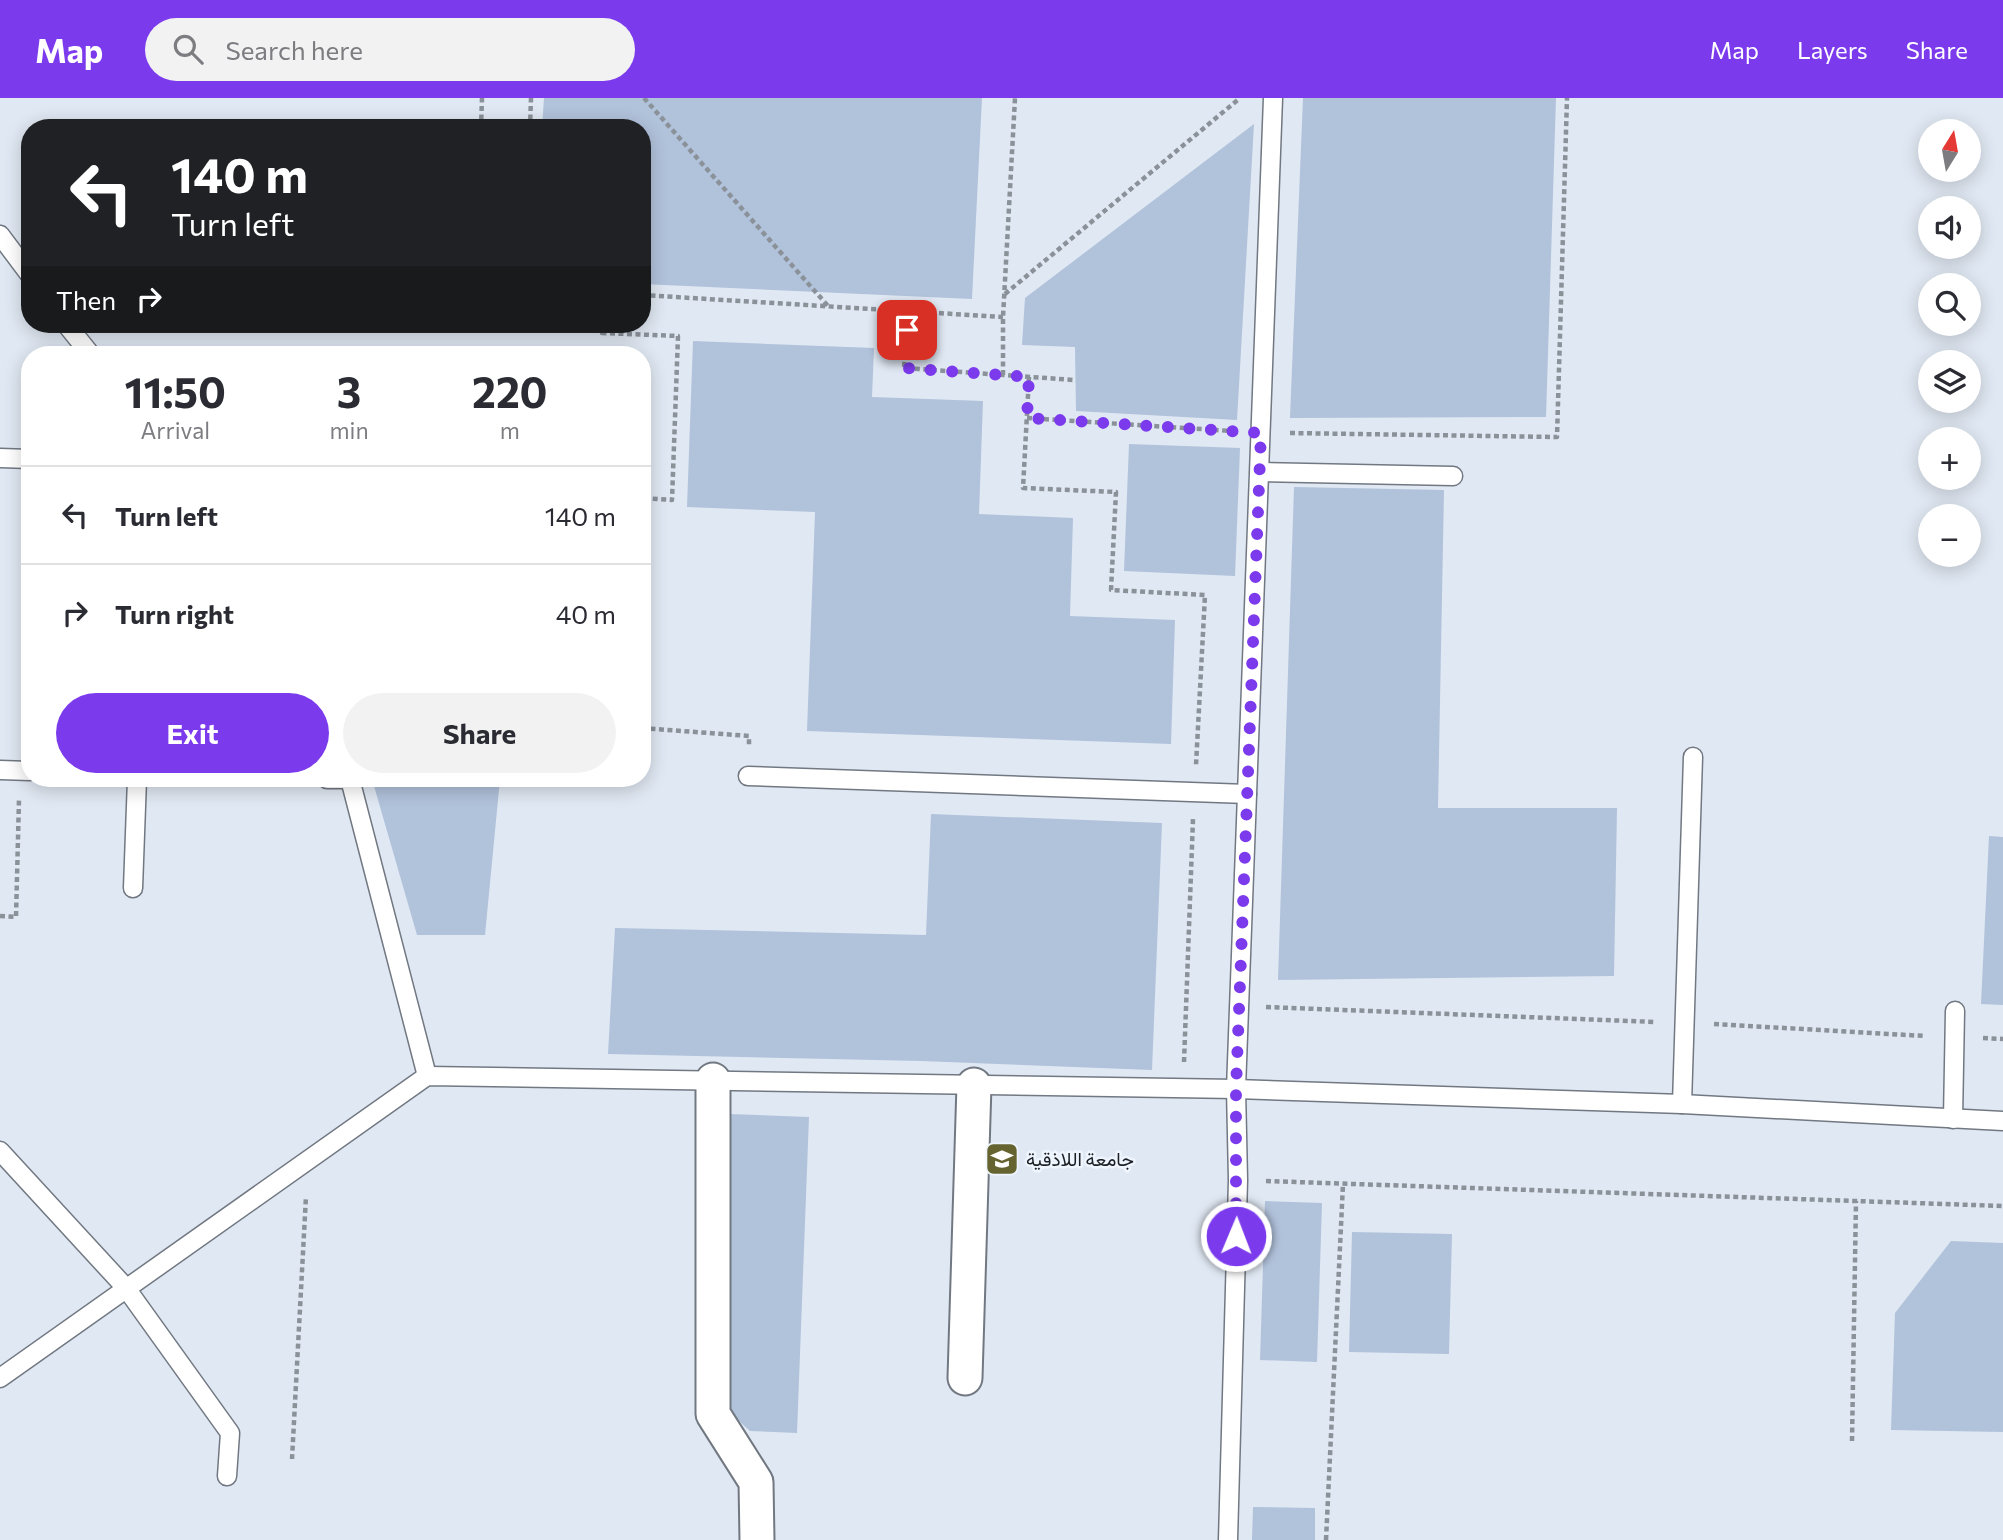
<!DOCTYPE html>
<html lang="en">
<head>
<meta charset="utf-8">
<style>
	:root { --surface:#fff; --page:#f2f2f3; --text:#2b2b33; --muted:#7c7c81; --line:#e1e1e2; --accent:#7c3aed }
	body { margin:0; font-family:Commissioner,Vazirmatn,sans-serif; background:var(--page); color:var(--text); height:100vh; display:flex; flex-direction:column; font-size:26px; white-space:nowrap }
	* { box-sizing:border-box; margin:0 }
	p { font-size:23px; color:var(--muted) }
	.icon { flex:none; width:38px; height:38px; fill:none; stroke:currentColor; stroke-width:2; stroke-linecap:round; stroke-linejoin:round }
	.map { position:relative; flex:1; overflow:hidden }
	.panel { position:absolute; left:21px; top:248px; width:630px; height:441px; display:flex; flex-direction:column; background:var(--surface); border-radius:28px; box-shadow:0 4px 18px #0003 }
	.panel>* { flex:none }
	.banner { position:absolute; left:21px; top:21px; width:630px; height:214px; border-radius:28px; box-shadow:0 4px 18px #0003; background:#202124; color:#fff; overflow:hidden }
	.needle { width:46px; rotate:11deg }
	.controls { position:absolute; left:1918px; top:21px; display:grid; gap:14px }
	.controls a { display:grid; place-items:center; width:63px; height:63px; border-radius:50%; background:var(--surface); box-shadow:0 4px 18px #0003; font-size:35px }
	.pin { position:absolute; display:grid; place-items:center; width:60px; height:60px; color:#fff; margin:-30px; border-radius:14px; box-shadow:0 4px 10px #0006 }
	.me { position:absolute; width:77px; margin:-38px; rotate:1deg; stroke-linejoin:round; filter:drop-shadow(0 0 5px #0008) }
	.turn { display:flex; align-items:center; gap:24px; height:147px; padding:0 35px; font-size:32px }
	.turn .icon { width:91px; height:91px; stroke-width:2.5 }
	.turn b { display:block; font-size:49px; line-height:60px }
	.then { display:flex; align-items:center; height:66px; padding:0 35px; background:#0003; gap:14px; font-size:26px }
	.eta { display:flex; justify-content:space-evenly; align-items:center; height:119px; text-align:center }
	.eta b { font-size:42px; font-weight:700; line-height:49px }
	.button { display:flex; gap:14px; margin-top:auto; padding:14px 35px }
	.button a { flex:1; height:80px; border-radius:42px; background:var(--accent); color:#fff; font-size:28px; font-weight:700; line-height:80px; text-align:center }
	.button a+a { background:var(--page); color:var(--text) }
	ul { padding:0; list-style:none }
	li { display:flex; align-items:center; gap:21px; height:98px; padding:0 35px; border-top:2px solid var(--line) }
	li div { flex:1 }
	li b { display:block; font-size:26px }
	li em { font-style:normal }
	header { display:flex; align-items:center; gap:42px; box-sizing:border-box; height:98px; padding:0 35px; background:var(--accent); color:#fff }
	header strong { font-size:33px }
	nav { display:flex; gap:38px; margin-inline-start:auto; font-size:24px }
	.search { width:490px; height:63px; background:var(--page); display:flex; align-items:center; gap:18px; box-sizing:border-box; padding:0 24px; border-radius:38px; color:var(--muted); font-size:26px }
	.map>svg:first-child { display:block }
	.green { fill:#b1c2db }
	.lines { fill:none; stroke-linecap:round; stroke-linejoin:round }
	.lane-casing { stroke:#717882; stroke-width:21 }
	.street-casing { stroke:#717882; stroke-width:37 }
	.path { stroke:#8b9199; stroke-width:4.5; stroke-dasharray:5 3.5; stroke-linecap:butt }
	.lane { stroke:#fff; stroke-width:18 }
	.street { stroke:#fff; stroke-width:33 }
	.route { stroke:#7c3aed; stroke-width:12; stroke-dasharray:0 21.6 }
	.labels { text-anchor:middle; stroke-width:5; stroke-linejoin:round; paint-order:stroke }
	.poi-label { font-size:19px; fill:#1c1f23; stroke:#eef5fe; text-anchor:start }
</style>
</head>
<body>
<header>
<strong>Map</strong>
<div class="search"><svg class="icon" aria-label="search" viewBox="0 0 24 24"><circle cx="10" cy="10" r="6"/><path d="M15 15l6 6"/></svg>Search here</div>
<nav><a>Map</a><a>Layers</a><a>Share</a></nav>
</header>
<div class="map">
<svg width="2003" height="1442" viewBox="0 0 2003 1442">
	<rect width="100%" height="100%" fill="#e0e8f3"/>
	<g class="green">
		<polygon points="544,0 982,0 972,201 642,186 642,30 542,30"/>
		<polygon points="1303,0 1556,0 1546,319 1290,320"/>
		<polygon points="1254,26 1237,322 1076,313 1075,249 1022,247 1025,200"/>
		<polygon points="693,243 874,250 872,299 983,303 979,416 1073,420 1070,518 1175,522 1171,646 807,633 815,414 687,409"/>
		<polygon points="1129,346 1240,350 1235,478 1124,473"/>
		<polygon points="1294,389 1444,392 1438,710 1617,710 1614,878 1278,882"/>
		<polygon points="372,681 500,681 485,837 417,837"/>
		<polygon points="931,716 1162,725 1152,972 921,963 608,956 615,830 926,837"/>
		<polygon points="1989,738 2003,739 2003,907 1981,906"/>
		<polygon points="729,1016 809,1019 797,1335 750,1333 726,1311"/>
		<polygon points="1265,1103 1322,1105 1317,1264 1260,1262"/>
		<polygon points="1352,1134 1452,1136 1449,1256 1349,1254"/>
		<polygon points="1951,1143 2003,1145 2003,1334 1891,1332 1895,1215"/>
		<polygon points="1253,1409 1315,1410 1315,1442 1252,1442"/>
	</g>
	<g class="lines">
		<defs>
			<g id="lane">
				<polyline points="0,137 30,177"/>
				<polyline points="66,226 91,257"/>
				<polyline points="0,360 30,361"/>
				<polyline points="1260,374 1453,378"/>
				<polyline points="0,672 30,673"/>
				<polyline points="748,678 1247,696"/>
				<polyline points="327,681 350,681"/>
				<polyline points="350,681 427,978"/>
				<polyline points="133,790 137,681"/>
				<polyline points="1682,1006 1693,659"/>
				<polyline points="1953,1021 1955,913"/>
				<polyline points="0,1053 126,1190 230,1335 227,1378"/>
				<polyline points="0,1280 427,978 1236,991 1682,1006 2003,1023"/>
				<polyline points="1228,1442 1238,1082 1236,991 1273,0"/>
			</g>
			<g id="street">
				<polyline points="713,982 713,1316 756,1384 757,1442"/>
				<polyline points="965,1280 974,987"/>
			</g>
		</defs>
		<use href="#lane" class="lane-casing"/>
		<use href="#street" class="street-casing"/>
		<g class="path">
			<polyline points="644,0 828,208"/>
			<polyline points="481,30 482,0"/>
			<polyline points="530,30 531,0"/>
			<polyline points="1005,196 1240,0"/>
			<polyline points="642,197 1003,219"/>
			<polyline points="908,213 904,270 1074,282"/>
			<polyline points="602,226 602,235 678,238 672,402 642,400"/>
			<polyline points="1003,277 1003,219 1015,0"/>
			<polyline points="1029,279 1023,390 1116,394 1111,492 1205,497 1196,667"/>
			<polyline points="1027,320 1232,333"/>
			<polyline points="1290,335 1557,339 1567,0"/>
			<polyline points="642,630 749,638 749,649"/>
			<polyline points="0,818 16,819 19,701"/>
			<polyline points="1266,909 1656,924"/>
			<polyline points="1714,926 1925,938"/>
			<polyline points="1983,940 2003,941"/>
			<polyline points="1184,964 1193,721"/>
			<polyline points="1266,1083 2003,1108"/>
			<polyline points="1852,1343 1856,1103"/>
			<polyline points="292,1361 306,1098"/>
			<polyline points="1326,1442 1343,1086"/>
		</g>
		<use href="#lane" class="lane"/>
		<use href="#street" class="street"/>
	</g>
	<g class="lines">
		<polyline class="route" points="907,232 904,270 1029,279 1027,320 1261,335 1236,991 1236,1138"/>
	</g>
	<defs>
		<symbol id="university-square" viewBox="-11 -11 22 22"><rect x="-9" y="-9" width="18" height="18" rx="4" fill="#656330" stroke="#eef5fe"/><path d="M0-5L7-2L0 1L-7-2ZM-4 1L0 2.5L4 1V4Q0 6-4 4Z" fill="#fff"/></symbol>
	</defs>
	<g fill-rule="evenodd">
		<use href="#university-square" x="983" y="1042" width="38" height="38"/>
	</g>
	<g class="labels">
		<g class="poi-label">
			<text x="1026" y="1068">جامعة اللاذقية</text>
		</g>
	</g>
</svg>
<div class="controls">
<a><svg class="needle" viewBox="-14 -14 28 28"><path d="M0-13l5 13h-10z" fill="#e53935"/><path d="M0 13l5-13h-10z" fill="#7c7c81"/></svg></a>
<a><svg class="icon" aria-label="sound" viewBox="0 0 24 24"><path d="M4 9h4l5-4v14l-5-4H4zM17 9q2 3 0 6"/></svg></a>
<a><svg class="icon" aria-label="search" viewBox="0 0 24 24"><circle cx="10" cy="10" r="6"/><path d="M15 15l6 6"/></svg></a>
<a><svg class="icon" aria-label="layers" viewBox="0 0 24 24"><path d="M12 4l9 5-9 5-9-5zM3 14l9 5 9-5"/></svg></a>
<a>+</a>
<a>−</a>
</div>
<div class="pin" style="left:907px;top:232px;background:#d93025"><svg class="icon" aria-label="arrive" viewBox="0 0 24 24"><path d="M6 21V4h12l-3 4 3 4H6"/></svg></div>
<svg class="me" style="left:1236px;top:1138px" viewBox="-20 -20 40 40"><circle r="17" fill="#7c3aed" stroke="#fff" stroke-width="3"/><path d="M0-11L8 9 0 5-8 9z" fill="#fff"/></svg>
<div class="banner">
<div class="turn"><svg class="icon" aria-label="left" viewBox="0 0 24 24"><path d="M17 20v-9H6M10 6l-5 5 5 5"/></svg><div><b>140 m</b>Turn left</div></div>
<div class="then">Then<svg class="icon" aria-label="right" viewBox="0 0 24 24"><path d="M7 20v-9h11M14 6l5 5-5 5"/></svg></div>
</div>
<section class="panel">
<div class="eta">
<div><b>11:50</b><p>Arrival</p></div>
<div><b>3</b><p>min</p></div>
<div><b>220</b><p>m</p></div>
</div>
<ul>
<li><svg class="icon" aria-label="left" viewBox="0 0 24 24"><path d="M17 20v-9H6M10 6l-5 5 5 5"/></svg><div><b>Turn left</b></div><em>140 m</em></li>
<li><svg class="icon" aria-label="right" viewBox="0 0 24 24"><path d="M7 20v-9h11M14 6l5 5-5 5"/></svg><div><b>Turn right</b></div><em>40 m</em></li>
</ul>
<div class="button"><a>Exit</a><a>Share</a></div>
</section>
</div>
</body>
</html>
